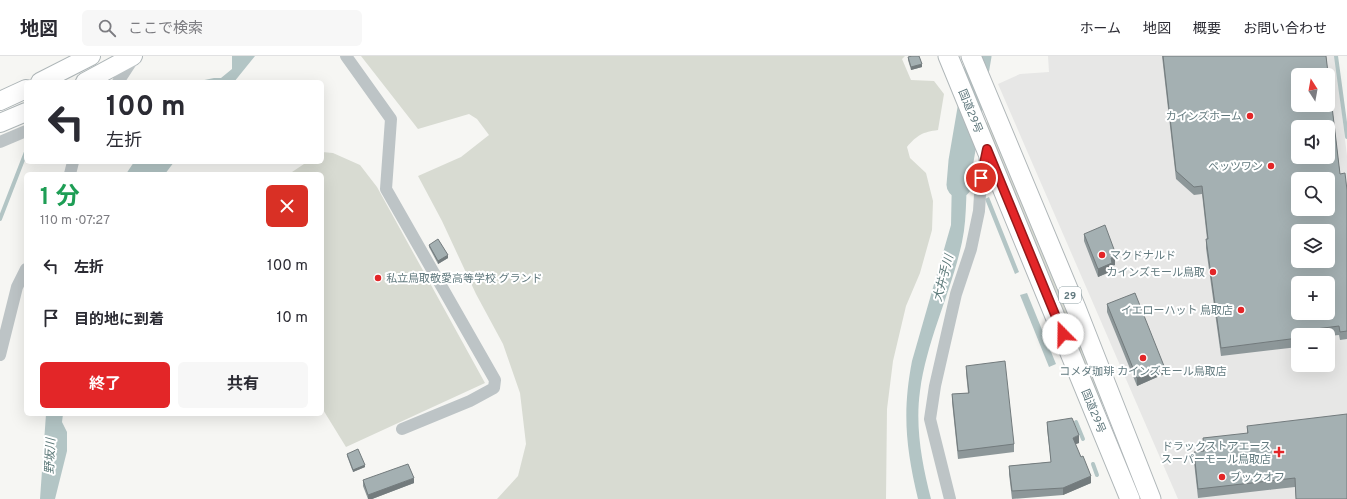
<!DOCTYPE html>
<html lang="ja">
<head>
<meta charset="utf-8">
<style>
	:root { --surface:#fff; --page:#f7f7f7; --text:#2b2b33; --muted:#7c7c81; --line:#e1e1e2; --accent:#e32628 }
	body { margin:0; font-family:Overpass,"Noto Sans JP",sans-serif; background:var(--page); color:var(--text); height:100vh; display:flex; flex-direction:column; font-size:15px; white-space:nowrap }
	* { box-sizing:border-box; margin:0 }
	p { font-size:13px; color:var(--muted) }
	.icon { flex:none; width:22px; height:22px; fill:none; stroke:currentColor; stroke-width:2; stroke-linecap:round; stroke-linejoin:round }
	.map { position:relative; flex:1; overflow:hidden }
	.panel { position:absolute; left:24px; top:116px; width:300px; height:244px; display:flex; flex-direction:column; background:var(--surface); border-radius:6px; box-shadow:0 4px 16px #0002 }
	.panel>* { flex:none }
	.top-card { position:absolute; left:24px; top:24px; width:300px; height:84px; border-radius:6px; box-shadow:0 4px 16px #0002; background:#fff; color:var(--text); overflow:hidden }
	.needle { width:26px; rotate:349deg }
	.fabs { position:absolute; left:1291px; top:12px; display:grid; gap:8px }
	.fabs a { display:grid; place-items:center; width:44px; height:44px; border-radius:6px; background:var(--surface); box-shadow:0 4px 16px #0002; font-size:20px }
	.pin { position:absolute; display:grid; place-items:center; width:34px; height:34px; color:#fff; margin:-17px; border:2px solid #fff; border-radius:50%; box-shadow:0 1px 4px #0007 }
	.me { position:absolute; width:44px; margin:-22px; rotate:338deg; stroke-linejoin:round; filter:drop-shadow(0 0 3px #0008) }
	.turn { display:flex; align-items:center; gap:14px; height:84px; padding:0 16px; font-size:18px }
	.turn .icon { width:52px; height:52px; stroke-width:2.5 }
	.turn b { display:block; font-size:28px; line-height:34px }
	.round { display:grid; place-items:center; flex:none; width:42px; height:42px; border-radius:6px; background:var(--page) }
	.headline { display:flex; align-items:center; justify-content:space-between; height:68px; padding:0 16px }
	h1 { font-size:24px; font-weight:700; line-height:30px; color:#1e9e55 }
	.primary-button { display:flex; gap:8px; margin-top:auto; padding:8px 16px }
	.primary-button a { flex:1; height:46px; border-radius:6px; background:var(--accent); color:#fff; font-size:16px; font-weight:700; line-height:46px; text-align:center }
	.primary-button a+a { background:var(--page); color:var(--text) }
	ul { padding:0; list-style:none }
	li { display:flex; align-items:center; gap:12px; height:52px; padding:0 16px }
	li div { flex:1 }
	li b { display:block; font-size:15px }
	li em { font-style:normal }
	header { display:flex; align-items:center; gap:24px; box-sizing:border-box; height:56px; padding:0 20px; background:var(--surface); border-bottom:1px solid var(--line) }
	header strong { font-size:19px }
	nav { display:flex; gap:22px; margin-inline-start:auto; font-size:14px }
	.search { width:280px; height:36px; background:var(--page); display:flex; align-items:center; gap:10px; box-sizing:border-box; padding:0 14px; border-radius:6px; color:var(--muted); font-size:15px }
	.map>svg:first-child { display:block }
	.built { fill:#e7e7e6; fill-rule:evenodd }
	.green { fill:#d8dbd2 }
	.water { fill:#b3c5c5 }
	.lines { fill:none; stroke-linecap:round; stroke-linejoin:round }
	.stream { stroke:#b3c5c5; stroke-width:4 }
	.river { stroke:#b3c5c5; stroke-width:25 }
	.primary-casing { stroke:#aeb6b8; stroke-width:20 }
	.trunk-casing { stroke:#b0b7b9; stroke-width:21 }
	.minor { stroke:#bdc4c6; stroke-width:12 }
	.primary { stroke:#fff; stroke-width:18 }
	.trunk { stroke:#fff; stroke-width:19 }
	.wall { fill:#8d9799 }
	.shaded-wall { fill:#737b7d }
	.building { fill:#a4b0b2; stroke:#737b7d; fill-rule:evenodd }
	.route-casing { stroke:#94191a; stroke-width:10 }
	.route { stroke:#e32628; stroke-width:7 }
	.poi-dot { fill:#e32628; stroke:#fff; stroke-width:1.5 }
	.labels { text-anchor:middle; stroke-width:4; stroke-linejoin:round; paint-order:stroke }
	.shield { fill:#fff; stroke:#90a1a5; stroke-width:1 }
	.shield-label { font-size:10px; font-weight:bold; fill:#61797e }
	.street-label { font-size:11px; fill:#61797e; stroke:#fff }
	.poi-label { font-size:11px; fill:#61797e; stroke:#fff; text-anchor:end }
	.water-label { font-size:12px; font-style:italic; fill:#5c7979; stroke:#fff }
</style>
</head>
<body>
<header>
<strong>地図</strong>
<div class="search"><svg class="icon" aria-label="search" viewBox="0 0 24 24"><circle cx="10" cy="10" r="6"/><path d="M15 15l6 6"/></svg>ここで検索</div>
<nav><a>ホーム</a><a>地図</a><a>概要</a><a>お問い合わせ</a></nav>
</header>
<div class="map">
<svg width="1347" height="443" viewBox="0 0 1347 443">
	<rect width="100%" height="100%" fill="#f6f6f3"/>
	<path class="built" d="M1048,0H1335L1347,100V443H1178L998,28L1020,18L1049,16ZM1298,19H1328V49H1298ZM1298,71H1328V101H1298ZM1298,123H1328V153H1298ZM1298,175H1328V205H1298ZM1298,227H1328V257H1298ZM1298,279H1328V309H1298Z"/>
	<g class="green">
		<path d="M361,0H905L902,3L911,24L934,25L944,38L938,74C923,76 917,79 907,91L910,102L926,117L933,145L932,174L920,217L906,250L893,305L887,353L886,443H497L518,420L526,388L520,337L503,288L476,238L442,165L418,120L461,101L489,79L477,63L469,58L418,73Z"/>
		<polygon points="989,65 1103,343 1102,348 1099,343 986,67"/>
		<polygon points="322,96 333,97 360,109 377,131 485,327 346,391 322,352 322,118 289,118 307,106 322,106"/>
	</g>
	<g class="water">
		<polygon points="232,0 255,0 234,26 195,26 214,22 221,22 232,13"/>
		<path d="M956,90L969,99C965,128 968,158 962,186C951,237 927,283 920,335C915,371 922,408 931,443H918C906,392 902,357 912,305L951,169L952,120Z"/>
		<polygon points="134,106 174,106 165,118 126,118"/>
		<polygon points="989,141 1019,216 1015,218 985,143"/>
		<polygon points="1027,237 1056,308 1049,311 1020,239"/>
		<polygon points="46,358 63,358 62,366 67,376 67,395 55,443 40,443"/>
	</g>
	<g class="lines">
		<g class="stream">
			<polyline points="1336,0 1347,81"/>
			<polyline points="0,163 26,96"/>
			<polyline points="1076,366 1083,383"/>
			<polyline points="1093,408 1097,419"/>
		</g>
		<polyline class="river" points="959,129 961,105 979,0"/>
		<defs>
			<g id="primary">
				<polyline points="40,26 91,0"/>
				<polyline points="85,26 133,0"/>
				<polyline points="0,45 26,33"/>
				<polyline points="0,67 26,56"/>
			</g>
			<g id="trunk">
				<polyline points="948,0 1130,443"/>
				<polyline points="971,0 1076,252 1151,443"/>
			</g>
		</defs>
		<use href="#primary" class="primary-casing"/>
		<use href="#trunk" class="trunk-casing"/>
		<g class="minor">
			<polyline points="346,0 391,63 386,133 495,324 494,332 470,345 402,373"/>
			<polyline points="118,26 135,0"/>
			<polyline points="0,86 26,75"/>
			<polyline points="70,118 73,106"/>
			<polyline points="0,299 17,231 26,213"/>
			<polyline points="950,443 930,363 935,330 956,238 971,193 979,155 981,122 986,95"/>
		</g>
		<use href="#primary" class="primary"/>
		<use href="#trunk" class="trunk"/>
	</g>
	<g class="wall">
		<polygon points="1162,0 1326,0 1340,118 1347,134 1347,283 1340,284 1339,279 1328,280 1328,279 1298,279 1298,291 1221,300 1206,192 1206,183 1207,183 1202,138 1194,139 1176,123"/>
		<polygon points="908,1 922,11 911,14 908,4"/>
		<polygon points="1084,178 1115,204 1115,209 1112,210 1112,215 1098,221 1084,185"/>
		<polygon points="429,189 448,202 438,208 429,191"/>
		<polygon points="1107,248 1164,318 1137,330 1107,256"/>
		<polygon points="966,310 1014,388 1014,396 958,403 952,346 952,338 968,337 966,317"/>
		<polygon points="1047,366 1079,387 1075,388 1091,427 1063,439 1012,443 1009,418 1009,410 1051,406 1047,373"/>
		<polygon points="1247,370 1347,443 1296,443 1295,431 1198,442 1194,406 1194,396 1203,395 1203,382 1247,378"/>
		<polygon points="347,398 365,411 353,416 347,400"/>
		<polygon points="363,424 414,427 372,443 368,443 363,430"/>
	</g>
	<g class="shaded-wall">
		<polygon points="922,8 922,11 911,14 911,11"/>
		<polygon points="1115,196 1115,209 1112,210 1112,215 1098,221 1098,213 1111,202 1113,197"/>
		<polygon points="448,199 448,202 438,208 438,205"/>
		<polygon points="1164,310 1164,318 1137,330 1137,322"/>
		<polygon points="1079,379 1079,387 1073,389 1073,382"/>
		<polygon points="365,409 365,411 353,416 353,414"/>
		<polygon points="1091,420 1091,427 1063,439 1063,432"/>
		<polygon points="414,422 414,427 372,443 368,443 368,439"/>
	</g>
	<g class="building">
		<polygon points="912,0 919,0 922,8 911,11 908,1"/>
		<path d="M1163,0H1326L1340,118L1345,117L1347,134V275L1340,276L1339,270L1308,274L1309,279H1298V282L1221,292L1206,183H1208L1202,130L1194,131L1176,115ZM1298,19H1328V49H1298ZM1298,71H1328V101H1298ZM1298,123H1328V153H1298ZM1298,175H1328V205H1298ZM1298,227H1328V257H1298Z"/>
		<polygon points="1105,169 1115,196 1113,197 1115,201 1111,202 1112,207 1098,213 1084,178"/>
		<polygon points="438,183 448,199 438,205 429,189"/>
		<polygon points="1135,237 1164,310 1137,322 1107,248"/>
		<polygon points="1005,305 1014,388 958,395 952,338 969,337 966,310"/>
		<polygon points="1347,358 1347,443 1296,443 1295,422 1198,433 1194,396 1204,395 1203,382 1248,377 1247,370"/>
		<polygon points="1072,362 1079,379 1073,382 1081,401 1083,400 1091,420 1063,432 1012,435 1009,410 1051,406 1047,366"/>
		<polygon points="358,393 365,409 353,414 347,398"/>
		<polygon points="408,408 414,422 368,439 363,424"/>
	</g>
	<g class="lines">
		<defs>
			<polyline id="route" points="981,122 987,93 1063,278"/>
		</defs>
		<use href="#route" class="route-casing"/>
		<use href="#route" class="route"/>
	</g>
	<g class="poi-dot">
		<circle cx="1250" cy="60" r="4"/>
		<circle cx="1271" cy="110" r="4"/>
		<circle cx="1102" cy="199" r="4"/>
		<circle cx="1213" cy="216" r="4"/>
		<circle cx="378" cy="222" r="4"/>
		<circle cx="1241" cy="254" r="4"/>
		<circle cx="1143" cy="302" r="4"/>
		<path d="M1277 390h4v4h4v4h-4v4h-4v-4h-4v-4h4z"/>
		<circle cx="1222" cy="421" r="4"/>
	</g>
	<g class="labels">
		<rect class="shield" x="1059" y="231" width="22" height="16" rx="3"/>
		<g class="shield-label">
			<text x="1070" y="243">29</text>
		</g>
		<g class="street-label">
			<text transform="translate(971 55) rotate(68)" y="4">国道29号</text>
			<text transform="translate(1094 355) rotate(68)" y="4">国道29号</text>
		</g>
		<g class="poi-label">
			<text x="1242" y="64">カインズホーム</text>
			<text x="1263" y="114">ペッツワン</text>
			<text x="1110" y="203" text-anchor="start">マクドナルド</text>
			<text x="1205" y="220">カインズモール鳥取</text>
			<text x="386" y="226" text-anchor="start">私立鳥取敬愛高等学校 グランド</text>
			<text x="1233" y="258">イエローハット 鳥取店</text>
			<text x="1143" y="319" text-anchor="middle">コメダ珈琲 カインズモール鳥取店</text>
			<text x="1271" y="394">ドラックストアエース<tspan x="1271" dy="13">スーパーモール鳥取店</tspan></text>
			<text x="1230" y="425" text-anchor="start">ブックオフ</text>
		</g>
		<g class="water-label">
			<text transform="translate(943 222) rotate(-75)" y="4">大井手川</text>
			<text transform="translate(50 400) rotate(-88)" y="4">野坂川</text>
		</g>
	</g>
</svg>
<div class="fabs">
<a><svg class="needle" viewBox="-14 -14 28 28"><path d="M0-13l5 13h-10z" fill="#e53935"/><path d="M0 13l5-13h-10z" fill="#7c7c81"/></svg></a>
<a><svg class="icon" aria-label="sound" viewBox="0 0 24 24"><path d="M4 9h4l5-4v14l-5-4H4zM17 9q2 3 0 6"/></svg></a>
<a><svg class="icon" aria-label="search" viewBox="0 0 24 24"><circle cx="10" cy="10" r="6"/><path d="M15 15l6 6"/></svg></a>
<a><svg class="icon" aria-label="layers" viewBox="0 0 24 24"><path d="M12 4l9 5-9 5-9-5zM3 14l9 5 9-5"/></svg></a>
<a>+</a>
<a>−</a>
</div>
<div class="pin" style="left:981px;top:122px;background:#d93025"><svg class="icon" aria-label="arrive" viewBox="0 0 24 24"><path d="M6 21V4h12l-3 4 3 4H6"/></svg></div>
<svg class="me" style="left:1063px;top:278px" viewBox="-20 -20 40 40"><circle r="19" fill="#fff"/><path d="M0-13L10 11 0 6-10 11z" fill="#e32628"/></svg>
<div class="top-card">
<div class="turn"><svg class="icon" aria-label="left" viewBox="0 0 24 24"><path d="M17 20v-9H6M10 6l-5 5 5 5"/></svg><div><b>100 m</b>左折</div></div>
</div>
<section class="panel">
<div class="headline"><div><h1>1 分</h1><p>110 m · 07:27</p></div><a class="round" style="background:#d93025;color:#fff"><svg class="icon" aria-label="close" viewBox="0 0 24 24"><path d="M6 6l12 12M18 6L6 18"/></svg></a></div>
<ul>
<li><svg class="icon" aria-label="left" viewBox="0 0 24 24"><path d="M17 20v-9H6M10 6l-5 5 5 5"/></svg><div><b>左折</b></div><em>100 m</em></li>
<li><svg class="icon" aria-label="arrive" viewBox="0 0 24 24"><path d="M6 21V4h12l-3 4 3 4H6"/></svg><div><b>目的地に到着</b></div><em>10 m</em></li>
</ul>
<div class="primary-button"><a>終了</a><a>共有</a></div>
</section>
</div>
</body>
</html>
